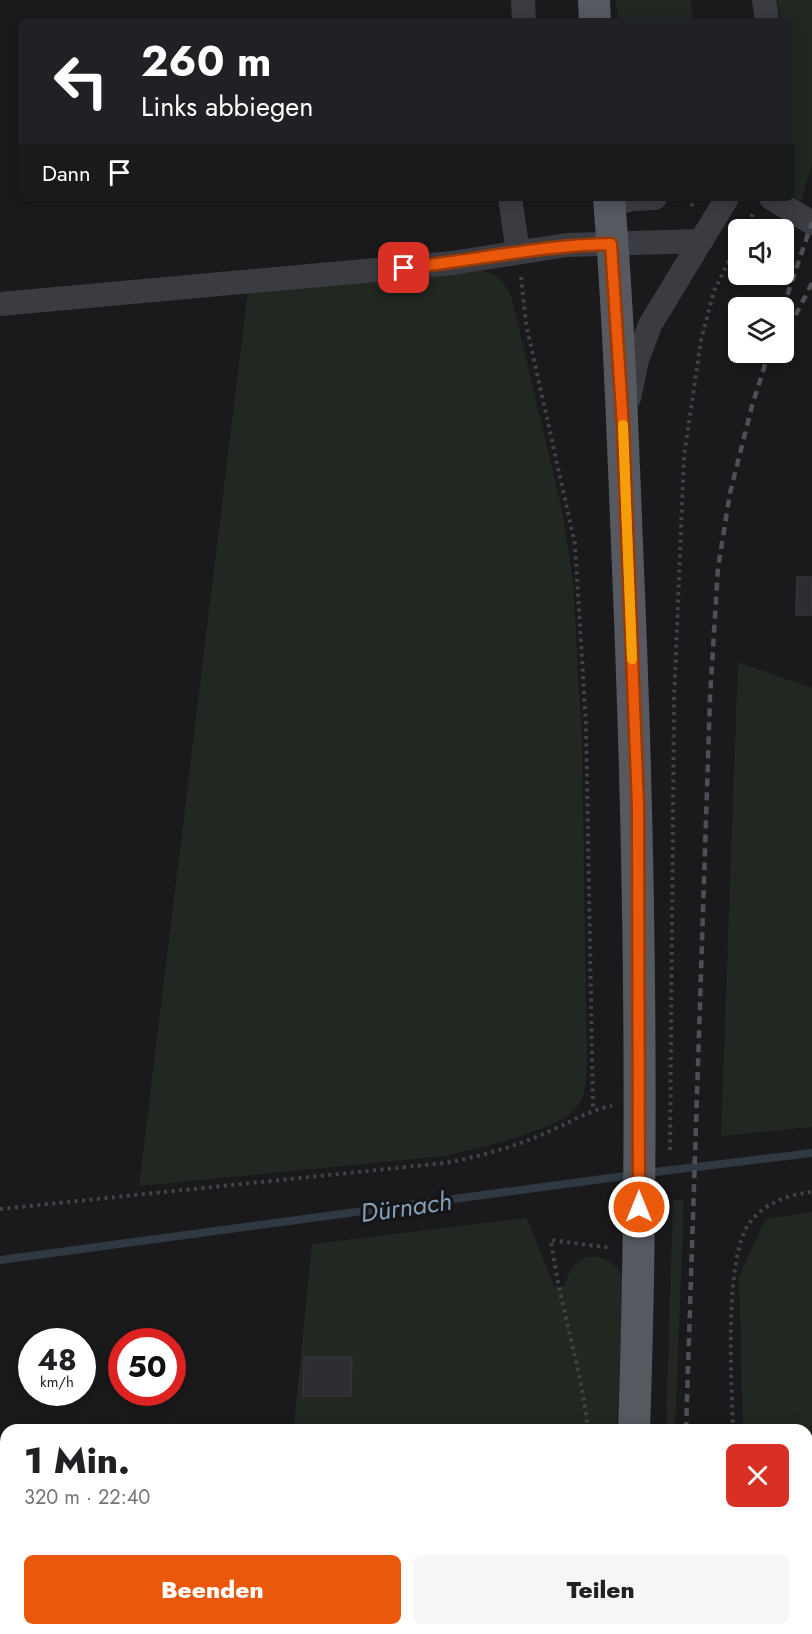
<!DOCTYPE html>
<html lang="de">
<head>
<meta charset="utf-8">
<style>
	:root { --surface:#fff; --page:#f6f6f6; --text:#202124; --muted:#757577; --accent:#ea580c }
	body { margin:0; font-family:Jost,sans-serif; background:var(--page); color:var(--text); height:100vh; display:flex; flex-direction:column; font-size:22px; white-space:nowrap }
	* { box-sizing:border-box; margin:0 }
	p { font-size:20px; color:var(--muted) }
	.icon { flex:none; width:33px; height:33px; fill:none; stroke:currentColor; stroke-width:2; stroke-linecap:round; stroke-linejoin:round }
	.map { position:relative; flex:1; overflow:hidden }
	.details { position:absolute; left:0px; top:1424px; width:813px; height:212px; display:flex; flex-direction:column; background:var(--surface); border-radius:18px 18px 0 0; box-shadow:0 3px 15px #0003 }
	.details>* { flex:none }
	.guide { position:absolute; left:18px; top:18px; width:777px; height:183px; border-radius:9px; box-shadow:0 3px 15px #0003; background:#202124; color:#fff; overflow:hidden }
	.fabs { position:absolute; left:728px; top:219px; display:grid; gap:12px }
	.fabs a { display:grid; place-items:center; width:66px; height:66px; border-radius:9px; background:var(--surface); box-shadow:0 3px 15px #0003; font-size:30px }
	.speed { position:absolute; left:18px; top:1328px; display:flex; gap:12px; font-size:30px; font-weight:700; text-align:center }
	.speed>* { display:grid; place-content:center; width:78px; height:78px; border-radius:50%; background:var(--surface); box-shadow:0 3px 15px #0003; line-height:1 }
	.speed small { font-size:15px; font-weight:400 }
	.speed .limit { border:9px solid #d22; background:#fff; color:#111 }
	.pin { position:absolute; display:grid; place-items:center; width:51px; height:51px; color:#fff; margin:-26px; border-radius:12px; box-shadow:0 3px 9px #0006 }
	.me { position:absolute; width:66px; margin:-33px; rotate:0deg; stroke-linejoin:round; filter:drop-shadow(0 0 4px #0008) }
	.turn { display:flex; align-items:center; gap:21px; height:126px; padding:0 24px; font-size:27px }
	.turn .icon { width:78px; height:78px; stroke-width:2.5 }
	.turn b { display:block; font-size:42px; line-height:51px }
	.then { display:flex; align-items:center; height:57px; padding:0 24px; background:#0003; gap:12px; font-size:22px }
	.round { display:grid; place-items:center; flex:none; width:63px; height:63px; border-radius:9px; background:var(--page) }
	.overview { display:flex; align-items:center; justify-content:space-between; height:102px; padding:0 24px }
	h1 { font-size:36px; font-weight:800; line-height:45px }
	.button { display:flex; gap:12px; margin-top:auto; padding:12px 24px }
	.button a { flex:1; height:69px; border-radius:9px; background:var(--accent); color:#fff; font-size:24px; font-weight:800; line-height:69px; text-align:center }
	.button a+a { background:var(--page); color:var(--text) }
	.map>svg:first-child { display:block }
	.green { fill:#202821 }
	.lines { fill:none; stroke-linecap:round; stroke-linejoin:round }
	.stream { stroke:#303941; stroke-width:8 }
	.building { fill:#2e2d31; stroke:#353439; stroke-width:1.5 }
	.path { stroke:#414349; stroke-width:4; stroke-dasharray:3 4.5; stroke-linecap:butt }
	.minor { stroke:#3b3c42; stroke-width:24 }
	.major { stroke:#575961; stroke-width:32 }
	.rail { stroke:#4e5057; stroke-width:4.5; stroke-dasharray:8 6; stroke-linecap:butt }
	.route-casing { stroke:#983908; stroke-width:15 }
	.route { stroke:#ea580c; stroke-width:10 }
	.slow { stroke:#f59e0b; stroke-width:10 }
	.labels { text-anchor:middle; stroke-width:6; stroke-linejoin:round; paint-order:stroke }
	.water-label { font-size:26px; font-style:italic; fill:#849eb7; stroke:#151518 }
</style>
</head>
<body>
<div class="map">
<svg width="812" height="1634" viewBox="0 0 812 1634">
	<rect width="100%" height="100%" fill="#1a1a1d"/>
	<g class="green">
		<polygon points="616,0 691,0 692,21 618,21"/>
		<polygon points="777,0 812,0 812,164 801,201 792,195 792,21 780,21"/>
		<path d="M470,269C494,272 499,274 511,295L562,510L573,581L582,742L587,1060C586,1076 587,1097 575,1109C552,1132 478,1148 445,1156L139,1186L248,290Z"/>
		<polygon points="738,662 812,688 812,1127 721,1136"/>
		<polygon points="673,1200 684,1200 675,1429 666,1430"/>
		<polygon points="812,1212 812,1634 748,1634 748,1629 807,1629 807,1430 743,1429 739,1277 765,1219"/>
		<path d="M527,1218L554,1286L564,1287C572,1252 604,1245 623,1277L617,1429L328,1430L294,1425L312,1244Z"/>
		<rect x="342" y="1629" width="267" height="5"/>
	</g>
	<g class="lines">
		<g class="stream">
			<polyline points="647,1173 812,1153"/>
			<polyline points="0,1260 632,1175"/>
		</g>
	</g>
	<g class="building">
		<polygon points="797,577 812,577 812,615 796,615"/>
		<polygon points="304,1357 352,1357 351,1396 303,1396"/>
	</g>
	<g class="lines">
		<g class="path">
			<polyline points="686,198 693,206"/>
			<polyline points="744,230 754,212"/>
			<polyline points="521,277 526,324 575,544 586,726 593,1109"/>
			<polyline points="670,1150 674,701 684,456 701,340 714,291 737,244 731,239"/>
			<path d="M0,1209L445,1163C482,1156 518,1146 552,1130C573,1121 589,1110 612,1106"/>
			<path d="M588,1430C581,1365 559,1304 551,1240L612,1248"/>
			<path d="M733,1430C732,1384 723,1254 751,1221C765,1203 790,1194 812,1192"/>
			<polyline points="743,1629 743,1634"/>
			<polyline points="580,1634 580,1629"/>
		</g>
		<g class="minor">
			<polyline points="523,0 524,21"/>
			<polyline points="764,0 767,21"/>
			<polyline points="510,198 518,252"/>
			<polyline points="771,198 812,223"/>
			<polyline points="610,205 633,199 655,198"/>
			<polyline points="0,304 452,263 567,245 701,241"/>
			<polyline points="629,398 637,360 650,325 727,198"/>
		</g>
		<g class="major">
			<polyline points="594,0 595,21"/>
			<path d="M609,198C619,321 623,445 628,569C640,856 644,1143 634,1430"/>
			<polyline points="626,1634 627,1629"/>
		</g>
		<g class="rail">
			<polyline points="783,308 812,222"/>
			<polyline points="783,340 812,283"/>
			<polyline points="686,1430 710,698 718,568 730,493 752,406 769,352"/>
			<polyline points="679,1634 679,1629"/>
		</g>
	</g>
	<g class="lines">
		<defs>
			<path id="route" d="M404,268C473,261 541,245 611,244L623,427L638,806L639,1207"/>
		</defs>
		<use href="#route" class="route-casing"/>
		<use href="#route" class="route"/>
		<polyline class="slow" points="623,425 632,659"/>
	</g>
	<g class="labels">
		<g class="water-label">
			<text transform="translate(406 1207) rotate(-8)" y="9">Dürnach</text>
		</g>
	</g>
</svg>
<div class="fabs">
<a><svg class="icon" aria-label="sound" viewBox="0 0 24 24"><path d="M4 9h4l5-4v14l-5-4H4zM17 9q2 3 0 6"/></svg></a>
<a><svg class="icon" aria-label="layers" viewBox="0 0 24 24"><path d="M12 4l9 5-9 5-9-5zM3 14l9 5 9-5"/></svg></a>
</div>
<div class="speed"><div>48<small>km/h</small></div><div class="limit">50</div></div>
<div class="pin" style="left:404px;top:268px;background:#d93025"><svg class="icon" aria-label="arrive" viewBox="0 0 24 24"><path d="M6 21V4h12l-3 4 3 4H6"/></svg></div>
<svg class="me" style="left:639px;top:1207px" viewBox="-20 -20 40 40"><circle r="17" fill="#ea580c" stroke="#fff" stroke-width="3"/><path d="M0-11L8 9 0 5-8 9z" fill="#fff"/></svg>
<div class="guide">
<div class="turn"><svg class="icon" aria-label="left" viewBox="0 0 24 24"><path d="M17 20v-9H6M10 6l-5 5 5 5"/></svg><div><b>260 m</b>Links abbiegen</div></div>
<div class="then">Dann<svg class="icon" aria-label="arrive" viewBox="0 0 24 24"><path d="M6 21V4h12l-3 4 3 4H6"/></svg></div>
</div>
<section class="details">
<div class="overview"><div><h1>1 Min.</h1><p>320 m · 22:40</p></div><a class="round" style="background:#d93025;color:#fff"><svg class="icon" aria-label="close" viewBox="0 0 24 24"><path d="M6 6l12 12M18 6L6 18"/></svg></a></div>
<div class="button"><a>Beenden</a><a>Teilen</a></div>
</section>
</div>
</body>
</html>
